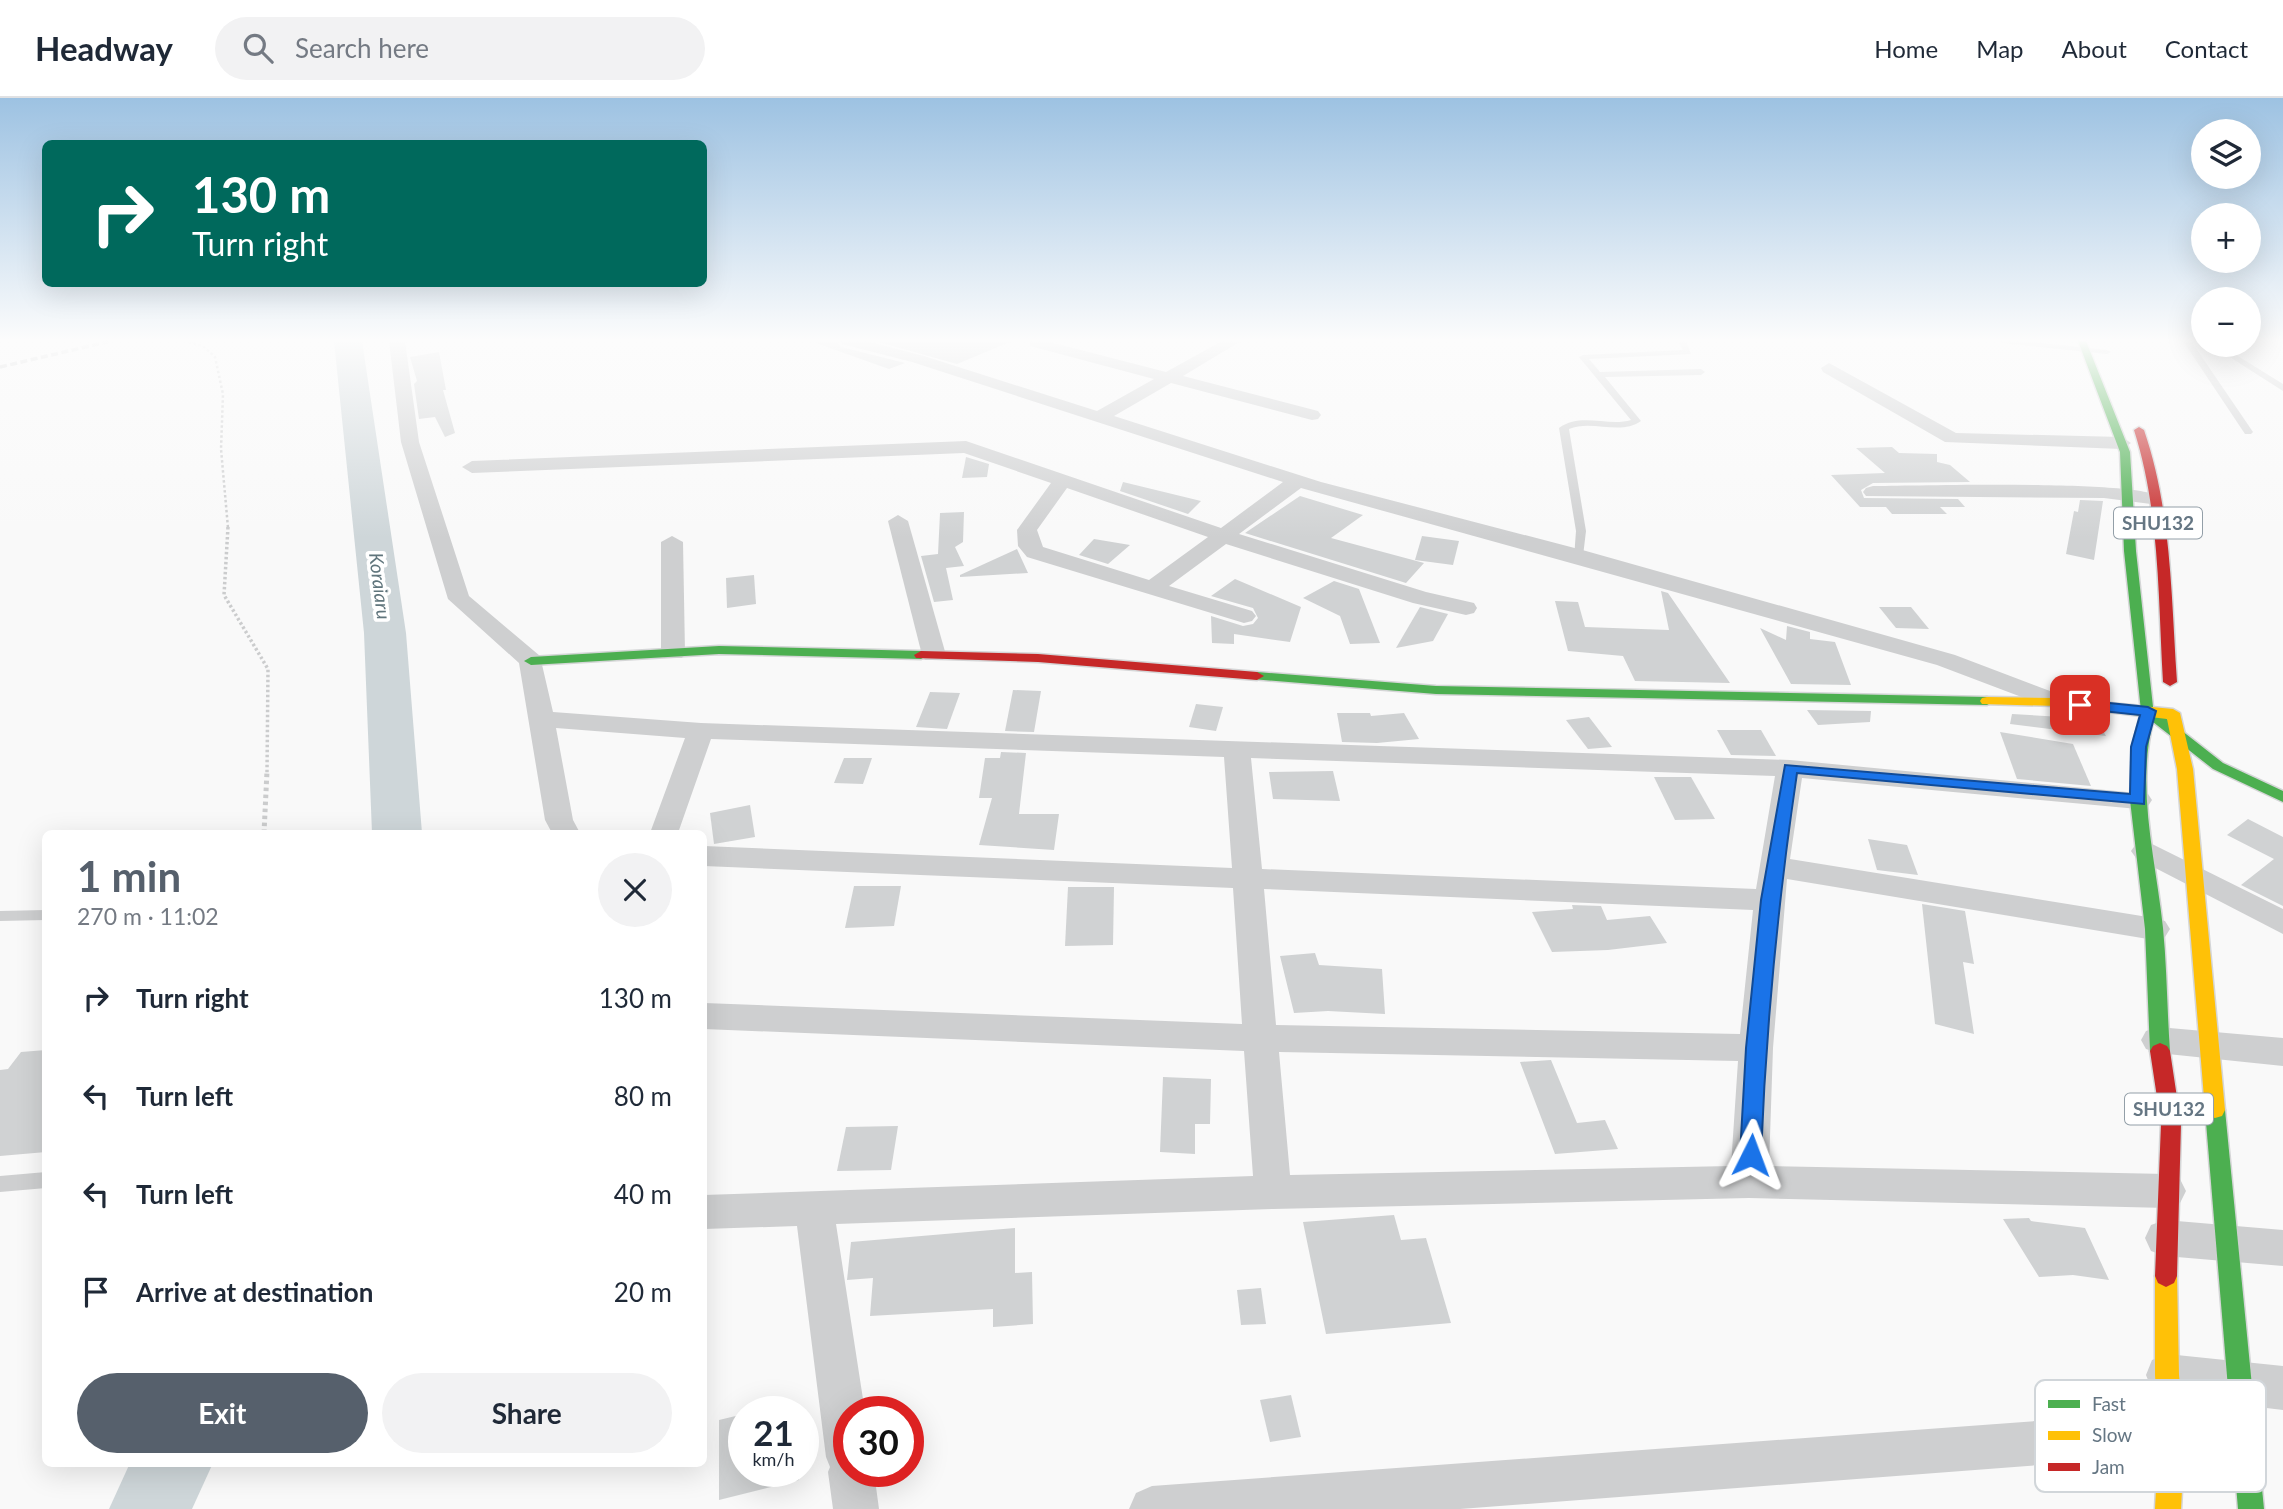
<!DOCTYPE html>
<html lang="en">
<head>
<meta charset="utf-8">
<style>
	:root { --surface:#fff; --page:#f2f2f3; --text:#1f2937; --muted:#747a83; --line:#e0e1e3; --accent:#56606c }
	body { margin:0; font-family:Lato,sans-serif; background:var(--page); color:var(--text); height:100vh; display:flex; flex-direction:column; font-size:26px; white-space:nowrap }
	* { box-sizing:border-box; margin:0 }
	p { font-size:23px; color:var(--muted) }
	.icon { flex:none; width:38px; height:38px; fill:none; stroke:currentColor; stroke-width:2; stroke-linecap:round; stroke-linejoin:round }
	.map { position:relative; flex:1; overflow:hidden }
	.sheet { position:absolute; left:42px; top:732px; width:665px; height:637px; display:flex; flex-direction:column; background:var(--surface); border-radius:10px; box-shadow:0 7px 28px #0002 }
	.sheet>* { flex:none }
	.banner { position:absolute; left:42px; top:42px; width:665px; height:147px; border-radius:10px; box-shadow:0 7px 28px #0002; background:#00695c; color:#fff; overflow:hidden }
	.controls { position:absolute; left:2191px; top:21px; display:grid; gap:14px }
	.controls a { display:grid; place-items:center; width:70px; height:70px; border-radius:50%; background:var(--surface); box-shadow:0 7px 28px #0002; font-size:35px }
	.speed { position:absolute; left:728px; top:1298px; display:flex; gap:14px; font-size:35px; font-weight:700; text-align:center }
	.speed>* { display:grid; place-content:center; width:91px; height:91px; border-radius:50%; background:var(--surface); box-shadow:0 7px 28px #0002; line-height:1 }
	.speed small { font-size:18px; font-weight:400 }
	.speed .limit { border:10px solid #d22; background:#fff; color:#111 }
	.pin { position:absolute; display:grid; place-items:center; width:60px; height:60px; color:#fff; margin:-30px; border-radius:14px; box-shadow:0 4px 10px #0006 }
	.me { position:absolute; width:77px; margin:-38px; rotate:3deg; stroke-linejoin:round; filter:drop-shadow(0 0 5px #0008) }
	.turn { display:flex; align-items:center; gap:24px; height:147px; padding:0 35px; font-size:32px }
	.turn .icon { width:91px; height:91px; stroke-width:2.5 }
	.turn b { display:block; font-size:49px; line-height:60px }
	.round { display:grid; place-items:center; flex:none; width:74px; height:74px; border-radius:37px; background:var(--page) }
	.summary { display:flex; align-items:center; justify-content:space-between; height:119px; padding:0 35px }
	h1 { font-size:42px; font-weight:700; line-height:52px; color:var(--accent) }
	.action { display:flex; gap:14px; margin-top:auto; padding:14px 35px }
	.action a { flex:1; height:80px; border-radius:42px; background:var(--accent); color:#fff; font-size:28px; font-weight:700; line-height:80px; text-align:center }
	.action a+a { background:var(--page); color:var(--text) }
	ul { padding:0; list-style:none }
	li { display:flex; align-items:center; gap:21px; height:98px; padding:0 35px }
	li div { flex:1 }
	li b { display:block; font-size:26px }
	li em { font-style:normal }
	header { display:flex; align-items:center; gap:42px; box-sizing:border-box; height:98px; padding:0 35px; background:var(--surface); border-bottom:2px solid var(--line) }
	header strong { font-size:33px }
	nav { display:flex; gap:38px; margin-inline-start:auto; font-size:24px }
	.search { width:490px; height:63px; background:var(--page); display:flex; align-items:center; gap:18px; box-sizing:border-box; padding:0 24px; border-radius:38px; color:var(--muted); font-size:26px }
	.map>svg:first-child { display:block }
	.lines { fill:none; stroke-linecap:round; stroke-linejoin:round }
	.river { fill:#ced6d9; fill-rule:evenodd }
	.building { fill:#d0d2d3 }
	.fast-casing { stroke:#d5d6d7; stroke-width:3 }
	.slow-casing { stroke:#d5d6d7; stroke-width:3 }
	.jam-casing { stroke:#d5d6d7; stroke-width:3 }
	.path-far2 { stroke:#cbcccd; stroke-width:2.5; stroke-dasharray:2.5 2.5; stroke-linecap:butt }
	.path-far1 { stroke:#cbcccd; stroke-width:3.5; stroke-dasharray:2.5 2.5; stroke-linecap:butt }
	.path { stroke:#cbcccd; stroke-width:5; stroke-dasharray:3.5 3.5; stroke-linecap:butt }
	.lane { fill:#cecfd0; fill-rule:evenodd }
	.street { fill:#cecfd0; fill-rule:evenodd }
	.fast { fill:#4caf50; fill-rule:evenodd }
	.slow { fill:#ffc107; fill-rule:evenodd }
	.jam { fill:#c62828; fill-rule:evenodd }
	.rail { stroke:#c3c5c6; stroke-width:3.5; stroke-dasharray:7 3.5; stroke-linecap:butt }
	.route { fill:#1a73e8; stroke:#114b97; stroke-width:2 }
	.labels { text-anchor:middle; stroke-width:7; stroke-linejoin:round; paint-order:stroke }
	.shield { fill:#fff; stroke:#939fa8; stroke-width:2 }
	.shield-label { font-size:19px; font-weight:bold; fill:#657683 }
	.far-water-label { font-size:19px; font-style:italic; fill:#60757c; stroke:#fff }
	.key { fill:#fff; stroke:#d1d6da; stroke-width:2 }
	.key-label { font-size:19px; fill:#657683 }
</style>
</head>
<body>
<header>
<strong>Headway</strong>
<div class="search"><svg class="icon" aria-label="search" viewBox="0 0 24 24"><circle cx="10" cy="10" r="6"/><path d="M15 15l6 6"/></svg>Search here</div>
<nav><a>Home</a><a>Map</a><a>About</a><a>Contact</a></nav>
</header>
<div class="map">
<svg width="2283" height="1411" viewBox="0 0 2283 1411">
	<rect width="100%" height="100%" fill="#f9f9f9"/>
	<g class="lines">
		<g class="river">
			<polygon points="334,243 362,243 406,535 422,735 372,735 364,535"/>
			<polygon points="130,1365 213,1365 192,1411 109,1411"/>
		</g>
	</g>
	<g class="building">
		<polygon points="816,243 837,243 841,249 905,265 889,271 816,245"/>
		<polygon points="875,243 1012,243 957,266"/>
		<polygon points="439,254 446,292 443,292 455,335 445,339 435,319 419,321 414,286 417,283 410,259"/>
		<polygon points="1892,349 1899,355 1937,356 1937,364 1950,367 1970,384 1873,385 1861,392 1864,400 1958,401 1965,409 1940,409 1947,416 1892,416 1886,409 1860,409 1831,377 1885,375 1856,350"/>
		<polygon points="966,359 989,366 987,379 962,380"/>
		<polygon points="1123,384 1201,403 1188,416 1120,393"/>
		<polygon points="1300,398 1363,417 1331,440 1424,465 1406,485 1245,435"/>
		<polygon points="2080,402 2103,403 2094,462 2066,456 2074,413 2078,414"/>
		<polygon points="964,414 963,444 955,449 964,468 946,470 953,502 934,504 921,458 938,456 940,415"/>
		<polygon points="1422,438 1459,443 1453,467 1415,462"/>
		<polygon points="1094,441 1130,447 1108,466 1079,457"/>
		<polygon points="1017,451 1028,475 960,479 960,477"/>
		<polygon points="754,477 756,506 727,510 726,480"/>
		<polygon points="1235,481 1301,509 1290,544 1234,536 1234,546 1212,545 1211,518 1243,528 1253,526 1258,520 1253,510 1211,498"/>
		<polygon points="1334,483 1359,491 1380,545 1350,546 1340,518 1303,500"/>
		<polygon points="1661,493 1668,495 1730,585 1635,583 1623,558 1568,553 1555,503 1578,504 1585,529 1669,532"/>
		<polygon points="1420,509 1448,516 1433,543 1396,550"/>
		<polygon points="1879,509 1911,509 1929,531 1896,530"/>
		<polygon points="1787,528 1810,534 1810,541 1835,544 1851,587 1791,586 1760,530 1786,542"/>
		<polygon points="1013,592 1041,593 1034,634 1005,633"/>
		<polygon points="930,594 960,595 947,631 916,629"/>
		<polygon points="1196,606 1223,609 1216,633 1189,629"/>
		<polygon points="1807,612 1871,613 1870,624 1818,627"/>
		<polygon points="1337,615 1370,615 1371,618 1404,615 1419,641 1377,645 1342,644"/>
		<polygon points="2012,616 2096,621 2106,638 2010,626"/>
		<polygon points="1589,619 1612,649 1588,651 1566,622"/>
		<polygon points="1717,632 1761,632 1776,658 1731,657"/>
		<polygon points="2000,634 2073,646 2091,688 2017,681"/>
		<polygon points="1001,654 1026,655 1019,716 1059,716 1054,752 979,747 992,700 979,700 985,660 1000,660"/>
		<polygon points="844,660 872,660 863,686 834,685"/>
		<polygon points="1333,673 1340,703 1273,701 1269,674"/>
		<polygon points="1654,679 1691,679 1715,721 1675,722"/>
		<polygon points="750,707 755,739 714,746 710,715"/>
		<polygon points="2248,721 2283,739 2283,808 2241,787 2274,761 2227,737"/>
		<polygon points="1868,741 1907,747 1918,777 1877,772"/>
		<polygon points="854,788 901,788 894,828 845,830"/>
		<polygon points="1068,789 1114,789 1113,847 1065,848"/>
		<polygon points="1922,806 1965,813 1974,866 1963,864 1974,936 1935,926"/>
		<polygon points="1572,807 1601,808 1607,822 1650,818 1667,845 1608,852 1552,854 1532,814 1573,811"/>
		<polygon points="1315,855 1319,867 1382,871 1385,916 1328,913 1294,915 1280,858"/>
		<polygon points="46,952 46,1054 0,1058 0,972 8,971 21,954"/>
		<polygon points="1551,962 1577,1025 1605,1022 1618,1051 1555,1056 1520,964"/>
		<polygon points="1163,979 1211,981 1210,1026 1195,1026 1195,1056 1160,1054"/>
		<polygon points="898,1028 891,1072 837,1073 846,1029"/>
		<polygon points="1394,1117 1401,1142 1426,1140 1451,1225 1326,1236 1303,1124"/>
		<polygon points="2029,1120 2031,1123 2085,1130 2109,1182 2073,1177 2039,1179 2003,1121"/>
		<polygon points="1015,1130 1015,1175 1032,1174 1033,1226 993,1229 993,1211 870,1218 873,1180 847,1182 851,1144"/>
		<polygon points="1261,1190 1266,1226 1241,1227 1237,1192"/>
		<polygon points="1291,1297 1301,1339 1270,1344 1260,1302"/>
		<polygon points="744,1316 744,1374 798,1374 799,1382 719,1402 719,1322"/>
	</g>
	<g class="lines">
		<defs>
			<g id="fast">
				<path d="M2078,243H2086L2130,354L2136,453L2154,618H2163L2223,665L2283,693V704L2213,671L2153,624C2136,692 2156,762 2163,830C2167,871 2167,912 2170,953L2167,958L2160,961L2153,958L2150,953L2145,831L2130,702L2132,649L2141,613L2124,453L2120,354Z"/>
				<polygon points="719,548 921,553 928,557 921,561 719,556 531,567 524,563 531,559"/>
				<polygon points="1257,574 1436,588 1987,599 1994,603 1987,607 1436,596 1252,581 1250,578"/>
				<polygon points="2215,1004 2222,1006 2225,1012 2264,1411 2238,1411 2205,1012 2208,1006"/>
			</g>
			<g id="slow">
				<polygon points="1987,599 2057,600 2173,611 2180,615 2193,671 2225,1012 2222,1018 2215,1020 2208,1018 2205,1012 2177,671 2167,621 2057,608 1982,606 1980,603 1982,600"/>
				<polygon points="2166,1167 2174,1171 2177,1178 2179,1277 2185,1335 2181,1411 2155,1411 2159,1335 2155,1277 2155,1178 2158,1171"/>
			</g>
			<g id="jam">
				<path d="M2139,329L2144,332C2172,414 2171,499 2177,584L2170,588L2163,584C2158,499 2160,414 2134,332Z"/>
				<polygon points="921,553 1038,556 1257,574 1264,578 1257,582 1038,564 916,560 914,557"/>
				<polygon points="2160,945 2167,948 2170,953 2181,1026 2177,1178 2174,1185 2166,1189 2158,1185 2155,1178 2161,1026 2150,953 2153,948"/>
			</g>
		</defs>
		<use href="#fast" class="fast-casing"/>
		<use href="#slow" class="slow-casing"/>
		<use href="#jam" class="jam-casing"/>
		<polyline class="path-far2" points="184,243 203,248 215,259 223,296 221,351 228,430"/>
		<polyline class="path-far1" points="228,429 224,497 268,571 267,675"/>
		<polyline class="path" points="264,735 267,673"/>
		<g class="lane">
			<path d="M1678,243H1686L1691,256L1589,261L1600,274L1701,271L1705,274L1701,277L1605,279L1641,323C1620,338 1592,321 1569,331L1586,433L1583,458L1582,460H1574L1576,433L1559,330C1581,314 1608,329 1631,322L1579,259L1583,257L1683,252Z"/>
			<polygon points="1998,243 2022,243 2107,252 2111,254 2107,256 2002,245"/>
			<polygon points="2183,243 2191,243 2253,334 2251,336 2245,336"/>
			<polygon points="2211,247 2220,247 2283,286 2283,293"/>
			<polygon points="46,812 46,822 0,823 0,813"/>
			<polygon points="46,1074 46,1090 0,1094 0,1078"/>
		</g>
		<g class="street">
			<path d="M389,243H405L419,344L469,498L540,558L553,614L701,625L1790,662L2148,696L2152,702L2148,708L2138,711L1802,680L1790,761L2154,820L2165,823L2170,831L2165,839L2154,842L1787,781L1773,950L1769,1068L2167,1076L2180,1081L2186,1093L2180,1105L2167,1110L1749,1100L1273,1111L836,1126L865,1314H849V1374H874L879,1411H833L828,1374L830,1369L826,1359L797,1128L704,1131V1097L1253,1078L1244,953L704,931V905L1242,926L1233,790L704,768V748L1232,770L1224,659L711,641L678,735H650L685,640L556,630L573,722L580,735H552L545,722L519,565L448,501L401,344ZM1251,660L1775,678L1756,791L1262,771ZM1264,791L1753,812L1740,936L1276,927ZM1279,954L1738,963L1731,1068L1290,1077Z"/>
			<path d="M840,243H866L924,258L1097,313L1154,281L1030,248V243H1046L1166,274L1222,243H1241L1183,278L1318,313L1321,317L1318,321L1312,322L1171,285L1114,318L1321,384L1586,453L1955,557L2066,599L2070,604L2066,609H2048L1937,567L1301,390L1239,436L1426,494L1474,505L1477,510L1474,515L1466,517L1413,505L1226,446L1169,488L1252,513L1256,518L1252,523L1244,525L1027,459L1018,448L1017,432L1051,385L964,355L472,375L462,369L472,363L966,343L1221,430L1283,384L912,264L842,246ZM1067,390L1208,439L1149,482L1043,449L1037,432Z"/>
			<polygon points="1829,265 1956,335 2122,339 2131,345 2122,351 1945,344 1823,274 1821,270"/>
			<path d="M1873,388C1911,388 2147,381 2161,400L2151,406L2104,400L1866,398L1863,394L1866,390Z"/>
			<polygon points="898,417 908,423 946,557 943,562 925,562 922,557 888,423"/>
			<polygon points="672,438 683,444 685,555 682,560 664,560 661,555 661,444"/>
			<polygon points="2146,743 2283,811 2283,836 2136,760 2131,753 2136,746"/>
			<polygon points="2158,929 2283,940 2283,968 2158,955 2146,951 2141,942 2146,933"/>
			<polygon points="2165,1122 2283,1132 2283,1168 2165,1158 2151,1153 2145,1140 2151,1127"/>
			<polygon points="2167,1256 2283,1268 2283,1312 2167,1298 2152,1292 2146,1277 2152,1262"/>
			<polygon points="2172,1313 2188,1319 2194,1335 2188,1351 2172,1357 1460,1411 1129,1411 1136,1395 1152,1388"/>
		</g>
		<use href="#fast" class="fast"/>
		<use href="#slow" class="slow"/>
		<use href="#jam" class="jam"/>
		<polyline class="rail" points="0,269 111,243"/>
	</g>
	<linearGradient id="sky" x2="0" y2="1"><stop stop-color="#9dc2e2"/><stop offset="0.55" stop-color="#fcfcfc"/><stop offset="1" stop-color="#fcfcfc" stop-opacity="0"/></linearGradient>
	<rect width="2283" height="440" fill="url(#sky)"/>
	<path class="route" d="M2080,602L2148,609L2156,613L2146,649L2144,706L1797,675C1778,803 1766,928 1761,1057L1758,1063L1751,1066L1743,1063L1740,1057L1746,950L1761,802L1785,667L2130,696L2131,649L2140,617L2075,610V603Z"/>
	<g class="labels">
		<g class="shield">
			<rect x="2114" y="409.5" width="88" height="31" rx="5"/>
			<rect x="2125" y="995.5" width="88" height="31" rx="5"/>
		</g>
		<g class="shield-label">
			<text x="2158" y="432">SHU132</text>
			<text x="2169" y="1018">SHU132</text>
		</g>
		<g class="far-water-label">
			<text transform="translate(380 488) rotate(83)" y="7">Koraiaru</text>
		</g>
	</g>
	<rect x="2035" y="1282" width="231" height="112" rx="10" class="key"/>
	<rect x="2048" y="1302" width="32" height="8" fill="#4caf50"/>
	<rect x="2048" y="1333" width="32" height="9" fill="#ffc107"/>
	<rect x="2048" y="1365" width="32" height="8" fill="#c62828"/>
	<g class="key-label">
		<text x="2092" y="1313">Fast</text>
		<text x="2092" y="1344">Slow</text>
		<text x="2092" y="1376">Jam</text>
	</g>
</svg>
<div class="controls">
<a><svg class="icon" aria-label="layers" viewBox="0 0 24 24"><path d="M12 4l9 5-9 5-9-5zM3 14l9 5 9-5"/></svg></a>
<a>+</a>
<a>−</a>
</div>
<div class="speed"><div>21<small>km/h</small></div><div class="limit">30</div></div>
<div class="pin" style="left:2080px;top:607px;background:#d93025"><svg class="icon" aria-label="arrive" viewBox="0 0 24 24"><path d="M6 21V4h12l-3 4 3 4H6"/></svg></div>
<svg class="me" style="left:1751px;top:1057px" viewBox="-20 -20 40 40"><path d="M0-17L14 15 0 8-14 15z" fill="#1a73e8" stroke="#fff" stroke-width="4"/></svg>
<div class="banner">
<div class="turn"><svg class="icon" aria-label="right" viewBox="0 0 24 24"><path d="M7 20v-9h11M14 6l5 5-5 5"/></svg><div><b>130 m</b>Turn right</div></div>
</div>
<section class="sheet">
<div class="summary"><div><h1>1 min</h1><p>270 m · 11:02</p></div><a class="round"><svg class="icon" aria-label="close" viewBox="0 0 24 24"><path d="M6 6l12 12M18 6L6 18"/></svg></a></div>
<ul>
<li><svg class="icon" aria-label="right" viewBox="0 0 24 24"><path d="M7 20v-9h11M14 6l5 5-5 5"/></svg><div><b>Turn right</b></div><em>130 m</em></li>
<li><svg class="icon" aria-label="left" viewBox="0 0 24 24"><path d="M17 20v-9H6M10 6l-5 5 5 5"/></svg><div><b>Turn left</b></div><em>80 m</em></li>
<li><svg class="icon" aria-label="left" viewBox="0 0 24 24"><path d="M17 20v-9H6M10 6l-5 5 5 5"/></svg><div><b>Turn left</b></div><em>40 m</em></li>
<li><svg class="icon" aria-label="arrive" viewBox="0 0 24 24"><path d="M6 21V4h12l-3 4 3 4H6"/></svg><div><b>Arrive at destination</b></div><em>20 m</em></li>
</ul>
<div class="action"><a>Exit</a><a>Share</a></div>
</section>
</div>
</body>
</html>
